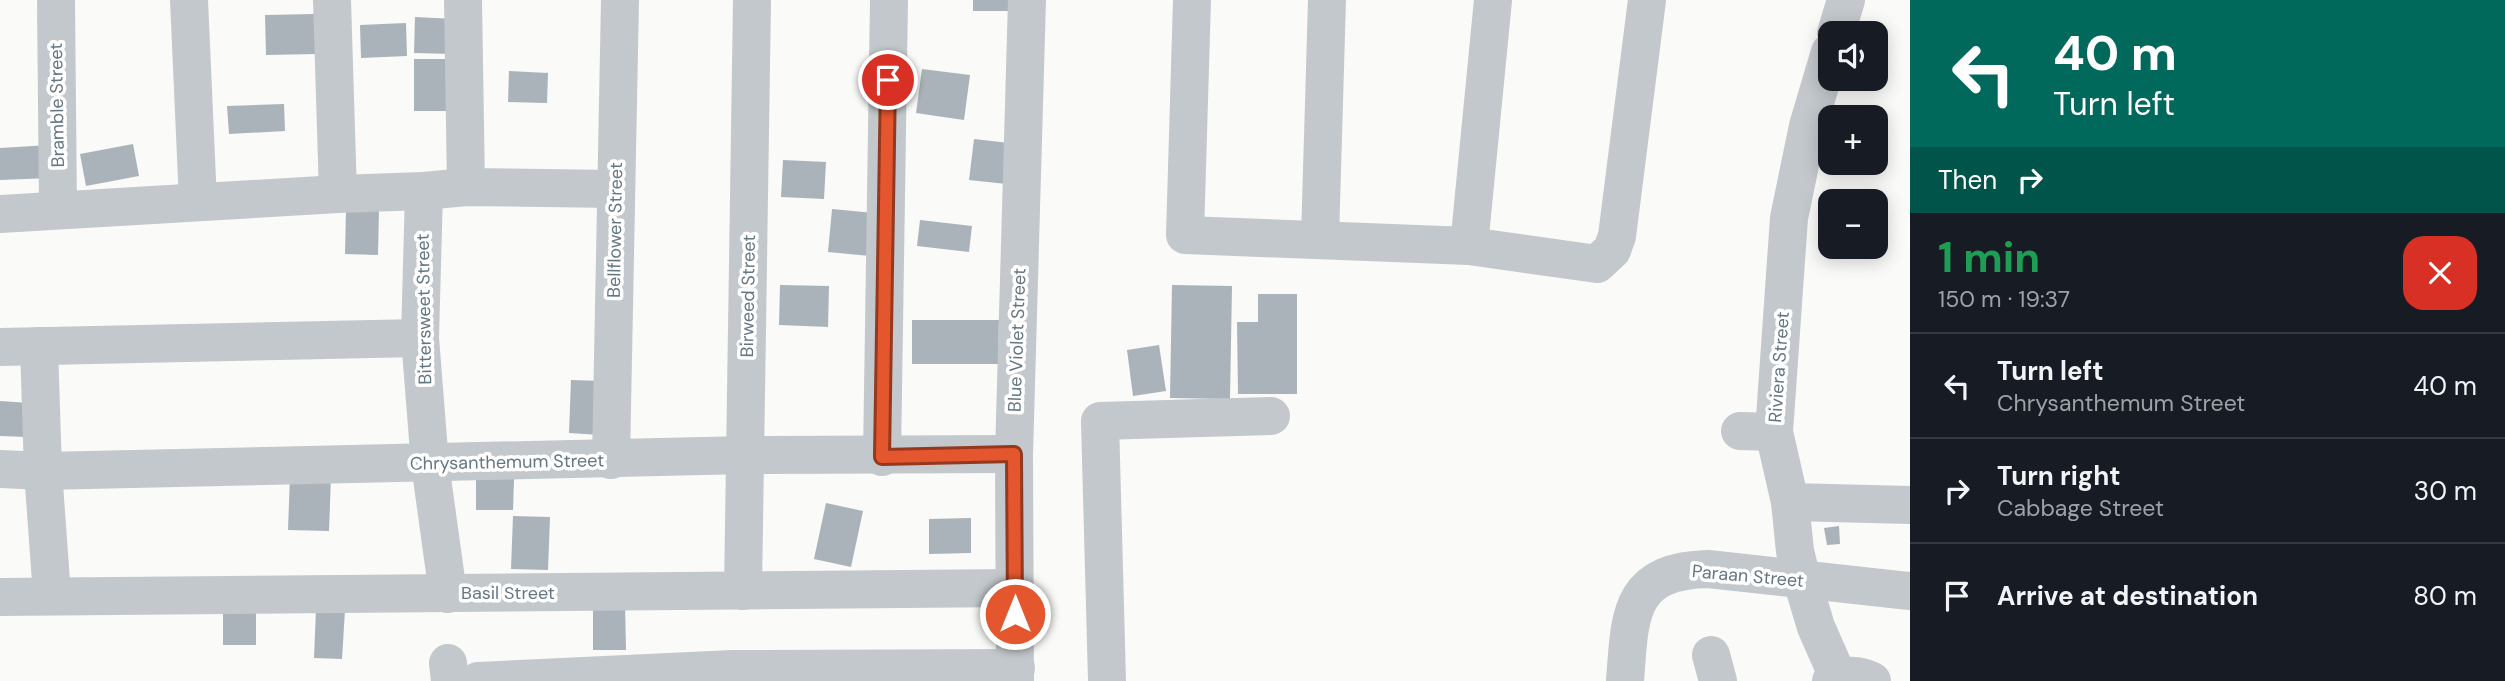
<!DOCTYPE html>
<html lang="en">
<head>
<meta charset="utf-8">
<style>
	:root { --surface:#171b24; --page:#20242c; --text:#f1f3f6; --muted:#9ea1a6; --line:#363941 }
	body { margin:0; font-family:"DM Sans",sans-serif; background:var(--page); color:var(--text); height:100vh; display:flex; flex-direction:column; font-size:26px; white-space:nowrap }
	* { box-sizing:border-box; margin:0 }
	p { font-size:23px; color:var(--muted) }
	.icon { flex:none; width:38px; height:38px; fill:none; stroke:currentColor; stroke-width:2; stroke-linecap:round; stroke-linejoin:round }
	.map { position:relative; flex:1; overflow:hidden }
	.side { display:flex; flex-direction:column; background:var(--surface); width:595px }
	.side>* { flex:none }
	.top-card { background:#00695c; color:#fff; overflow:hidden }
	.tools { position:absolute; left:1818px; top:21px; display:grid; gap:14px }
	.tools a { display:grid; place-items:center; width:70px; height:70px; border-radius:14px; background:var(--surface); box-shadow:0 4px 18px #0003; font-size:35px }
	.pin { position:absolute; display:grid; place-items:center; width:60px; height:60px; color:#fff; margin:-30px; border:4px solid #fff; border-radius:50%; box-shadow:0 2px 7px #0007 }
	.me { position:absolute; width:77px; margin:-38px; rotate:0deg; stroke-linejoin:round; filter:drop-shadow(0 0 5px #0008) }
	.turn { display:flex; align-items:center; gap:24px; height:147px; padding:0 28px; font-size:32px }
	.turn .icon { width:91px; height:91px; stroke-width:2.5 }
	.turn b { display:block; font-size:49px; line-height:60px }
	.then { display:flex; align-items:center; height:66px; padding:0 28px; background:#0003; gap:14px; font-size:26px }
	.round { display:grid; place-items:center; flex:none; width:74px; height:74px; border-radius:21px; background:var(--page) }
	.headline { display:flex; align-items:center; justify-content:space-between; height:119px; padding:0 28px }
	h1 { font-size:42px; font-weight:700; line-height:52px; color:#1e9e55 }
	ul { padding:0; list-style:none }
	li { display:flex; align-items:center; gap:21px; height:105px; padding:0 28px; border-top:2px solid var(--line) }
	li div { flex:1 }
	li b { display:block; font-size:26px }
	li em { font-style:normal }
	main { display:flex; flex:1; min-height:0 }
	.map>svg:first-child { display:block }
	.building { fill:#aab3b9 }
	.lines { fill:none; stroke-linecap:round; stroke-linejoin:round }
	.minor { stroke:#c3c8cc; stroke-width:38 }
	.route-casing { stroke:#94391e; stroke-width:18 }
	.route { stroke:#e4572e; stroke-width:12 }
	.labels { text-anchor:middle; stroke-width:7; stroke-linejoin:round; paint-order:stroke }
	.street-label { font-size:18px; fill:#657683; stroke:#fff }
</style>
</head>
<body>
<main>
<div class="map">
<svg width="1910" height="681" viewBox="0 0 1910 681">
	<rect width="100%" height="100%" fill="#fafaf8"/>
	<g class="building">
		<rect x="973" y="0" width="41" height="11"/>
		<polygon points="315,14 316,54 266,55 265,15"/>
		<polygon points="415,17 455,19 454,54 414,53"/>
		<polygon points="406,23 407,56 361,58 360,25"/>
		<rect x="414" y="59" width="38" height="52"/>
		<polygon points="922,69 970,75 964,120 916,113"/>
		<polygon points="509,71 548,73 547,103 508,102"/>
		<polygon points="284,104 285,131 229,134 227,106"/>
		<polygon points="974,139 1028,145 1024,186 969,180"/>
		<polygon points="133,144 139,176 86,186 80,154"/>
		<polygon points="49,145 50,178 0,180 0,148"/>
		<polygon points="783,160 826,162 824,199 781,197"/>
		<polygon points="832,209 874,213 870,256 828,252"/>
		<polygon points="346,210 379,210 378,255 345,254"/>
		<polygon points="920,220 972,226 969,252 917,246"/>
		<polygon points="780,285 829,286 828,327 779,325"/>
		<polygon points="1172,285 1232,286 1230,399 1170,398"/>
		<polygon points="1258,294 1297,294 1297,394 1238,394 1237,322 1258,322"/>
		<polygon points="912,320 999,320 998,364 912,364"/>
		<polygon points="1159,345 1166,391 1133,396 1127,350"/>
		<polygon points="571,380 603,381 600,435 569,433"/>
		<polygon points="0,401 29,403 28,437 0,436"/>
		<polygon points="290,475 331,476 329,531 288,530"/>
		<polygon points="476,478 514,478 513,510 476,510"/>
		<polygon points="826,503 863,511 851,567 814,559"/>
		<polygon points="513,516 550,517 548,570 511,569"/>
		<polygon points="971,518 971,553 929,554 929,519"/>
		<polygon points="1839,526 1840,544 1827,545 1824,528"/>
		<polygon points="625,603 626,650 593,650 593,604"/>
		<polygon points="316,609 345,610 342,659 314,658"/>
		<polygon points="256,610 256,645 223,645 223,611"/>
	</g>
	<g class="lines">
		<g class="minor">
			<polyline points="56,0 58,209"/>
			<polyline points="189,0 198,202"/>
			<polyline points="332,0 338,194"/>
			<polyline points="463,0 466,187"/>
			<polyline points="1192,0 1185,235 1469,246 1597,264 1612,250 1617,236 1647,0"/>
			<polyline points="1836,33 1846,0"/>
			<polyline points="1830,52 1808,126 1789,218 1774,432 1790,502 1795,551 1802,580 1816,627 1838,677"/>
			<polyline points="424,191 420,338 430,464 448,594"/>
			<polyline points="0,214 338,194 424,191 466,187 616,189"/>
			<polyline points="1320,239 1327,0"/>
			<polyline points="1469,246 1493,0"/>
			<polyline points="39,346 43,471 52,595"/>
			<polyline points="0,347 420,338"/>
			<polyline points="1740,431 1774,432"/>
			<polyline points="882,457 889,0"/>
			<polyline points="611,460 620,0"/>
			<polyline points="0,469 43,471 746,455 1014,454"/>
			<polyline points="1790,502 1910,505"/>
			<polyline points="743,591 752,0"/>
			<polyline points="0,597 1015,588"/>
			<polyline points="1711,655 1718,681"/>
			<polyline points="448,663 450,681"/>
			<polyline points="478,681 733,669 1016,668"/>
			<polyline points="1015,681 1014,454 1027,0"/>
			<polyline points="1107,681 1100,421 1271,416"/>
			<path d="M1625,681C1630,615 1628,571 1708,569L1910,591"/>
			<path d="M1831,681C1844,674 1859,674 1872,681"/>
		</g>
	</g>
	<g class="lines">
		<defs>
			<polyline id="route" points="888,80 882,457 1014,454 1015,614"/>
		</defs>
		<use href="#route" class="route-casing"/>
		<use href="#route" class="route"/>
	</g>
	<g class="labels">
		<g class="street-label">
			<text transform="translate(57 105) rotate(-91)" y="6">Bramble Street</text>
			<text transform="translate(615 230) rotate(-89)" y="6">Bellflower Street</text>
			<text transform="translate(748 296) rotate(-89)" y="6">Birweed Street</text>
			<text transform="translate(424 309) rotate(-91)" y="6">Bittersweet Street</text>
			<text transform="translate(1017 340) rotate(-88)" y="6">Blue Violet Street</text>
			<text transform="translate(1779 367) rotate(-86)" y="6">Riviera Street</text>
			<text transform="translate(507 462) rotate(-1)" y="6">Chrysanthemum Street</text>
			<text transform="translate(1748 576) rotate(5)" y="6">Paraan Street</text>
			<text x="508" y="599">Basil Street</text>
		</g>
	</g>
</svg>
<div class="tools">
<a><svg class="icon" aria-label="sound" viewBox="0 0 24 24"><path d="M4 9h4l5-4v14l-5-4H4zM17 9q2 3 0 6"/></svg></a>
<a>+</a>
<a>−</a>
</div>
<div class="pin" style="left:888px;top:80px;background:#d93025"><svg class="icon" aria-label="arrive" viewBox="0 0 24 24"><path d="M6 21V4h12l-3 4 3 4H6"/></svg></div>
<svg class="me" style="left:1015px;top:614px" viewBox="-20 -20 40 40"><circle r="17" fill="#e4572e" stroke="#fff" stroke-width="3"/><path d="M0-11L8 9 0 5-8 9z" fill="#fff"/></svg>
</div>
<section class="side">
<div class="top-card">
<div class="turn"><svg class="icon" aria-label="left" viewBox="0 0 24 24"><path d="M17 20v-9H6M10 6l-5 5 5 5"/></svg><div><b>40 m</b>Turn left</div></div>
<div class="then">Then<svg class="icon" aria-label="right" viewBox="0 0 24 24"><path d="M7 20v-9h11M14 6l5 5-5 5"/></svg></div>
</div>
<div class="headline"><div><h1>1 min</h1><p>150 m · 19:37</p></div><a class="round" style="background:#d93025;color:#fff"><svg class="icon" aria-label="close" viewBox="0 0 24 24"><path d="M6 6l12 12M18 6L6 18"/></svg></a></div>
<ul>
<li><svg class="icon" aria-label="left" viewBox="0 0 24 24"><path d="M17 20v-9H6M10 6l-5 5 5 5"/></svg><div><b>Turn left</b><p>Chrysanthemum Street</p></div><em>40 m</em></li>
<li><svg class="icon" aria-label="right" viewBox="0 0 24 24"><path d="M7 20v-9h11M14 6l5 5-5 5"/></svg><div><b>Turn right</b><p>Cabbage Street</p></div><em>30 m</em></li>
<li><svg class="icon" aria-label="arrive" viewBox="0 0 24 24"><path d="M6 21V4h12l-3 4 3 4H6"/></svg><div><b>Arrive at destination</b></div><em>80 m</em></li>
</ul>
</section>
</main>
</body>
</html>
